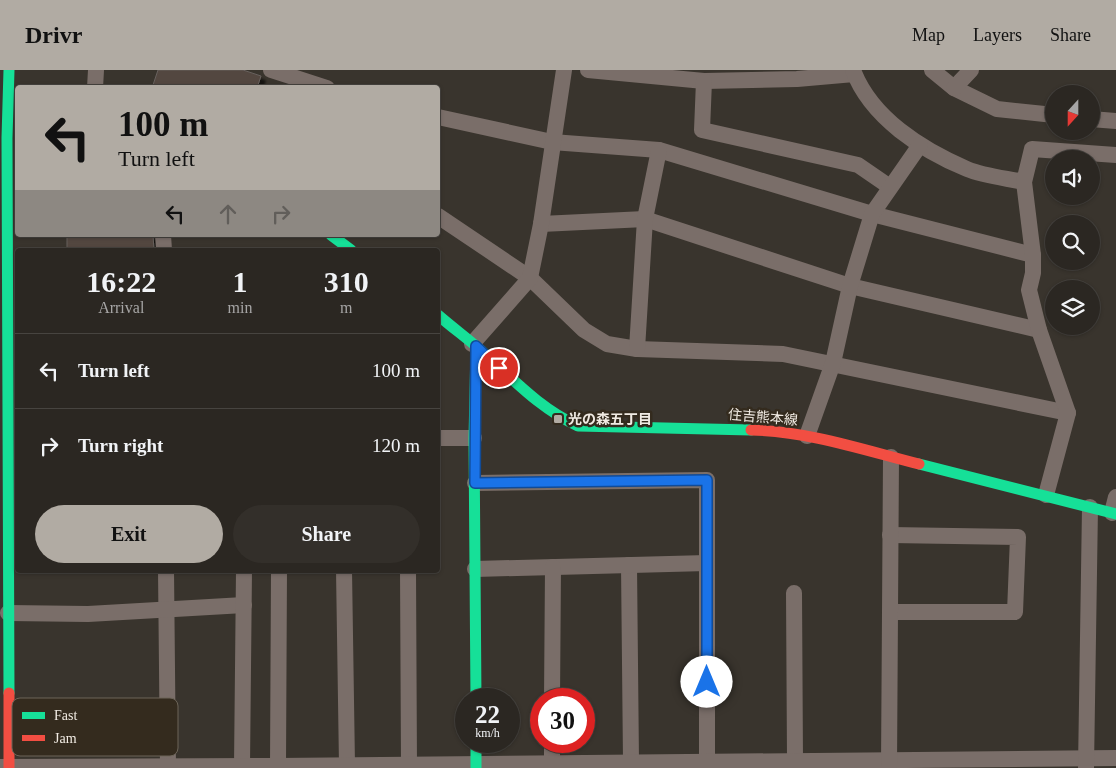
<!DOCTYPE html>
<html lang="en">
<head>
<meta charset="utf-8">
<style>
	:root { --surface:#2b2722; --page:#332f2a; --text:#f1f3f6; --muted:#a6a5a5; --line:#474440; --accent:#b1aba3 }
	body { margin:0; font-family:"Times New Roman","Noto Sans JP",serif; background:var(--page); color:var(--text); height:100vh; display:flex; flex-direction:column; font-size:19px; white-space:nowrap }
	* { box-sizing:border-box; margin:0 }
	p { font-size:16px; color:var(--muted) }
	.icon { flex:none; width:28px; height:28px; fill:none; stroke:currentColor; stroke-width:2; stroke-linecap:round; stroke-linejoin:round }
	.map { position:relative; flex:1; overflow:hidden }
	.drawer { position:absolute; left:15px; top:178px; width:425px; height:325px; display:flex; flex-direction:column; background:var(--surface); border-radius:5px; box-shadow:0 1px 4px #0004,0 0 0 1px var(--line) }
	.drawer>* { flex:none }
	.top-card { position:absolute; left:15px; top:15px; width:425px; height:152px; border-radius:5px; box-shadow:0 1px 4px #0004,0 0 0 1px var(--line); background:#b1aba3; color:#111; overflow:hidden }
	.needle { width:32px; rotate:201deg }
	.tools { position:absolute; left:1045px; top:15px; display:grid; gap:10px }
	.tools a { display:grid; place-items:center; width:55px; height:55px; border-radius:50%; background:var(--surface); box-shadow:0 1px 4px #0004,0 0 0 1px var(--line); font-size:25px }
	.speed { position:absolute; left:455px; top:618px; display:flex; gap:10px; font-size:25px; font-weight:700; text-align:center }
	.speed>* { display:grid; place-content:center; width:65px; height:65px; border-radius:50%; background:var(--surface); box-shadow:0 1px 4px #0004,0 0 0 1px var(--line); line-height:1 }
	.speed small { font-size:12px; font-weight:400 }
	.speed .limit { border:8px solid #d22; background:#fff; color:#111 }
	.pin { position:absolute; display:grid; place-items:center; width:42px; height:42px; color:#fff; margin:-21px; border:2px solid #fff; border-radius:50%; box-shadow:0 1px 5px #0007 }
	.me { position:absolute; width:55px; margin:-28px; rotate:0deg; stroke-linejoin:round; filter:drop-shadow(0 0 4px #0008) }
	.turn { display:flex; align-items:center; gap:18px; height:105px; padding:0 20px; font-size:22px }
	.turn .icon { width:65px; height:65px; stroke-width:2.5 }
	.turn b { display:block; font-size:35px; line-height:42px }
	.lanes { display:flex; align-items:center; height:48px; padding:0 20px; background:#0003; justify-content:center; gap:25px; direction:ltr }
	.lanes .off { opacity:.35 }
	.eta { display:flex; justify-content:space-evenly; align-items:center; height:85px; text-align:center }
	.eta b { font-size:30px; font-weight:800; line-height:35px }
	.action { display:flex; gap:10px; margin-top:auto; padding:10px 20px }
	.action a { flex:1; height:58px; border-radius:30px; background:var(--accent); color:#111; font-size:20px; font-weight:800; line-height:58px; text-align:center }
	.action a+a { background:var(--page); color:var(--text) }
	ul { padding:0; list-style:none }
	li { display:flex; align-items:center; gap:15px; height:75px; padding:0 20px; border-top:1px solid var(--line) }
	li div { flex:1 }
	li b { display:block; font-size:19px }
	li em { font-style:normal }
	header { display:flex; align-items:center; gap:30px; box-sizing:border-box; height:70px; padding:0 25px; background:var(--accent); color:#111 }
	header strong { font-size:24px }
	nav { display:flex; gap:28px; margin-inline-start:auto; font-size:18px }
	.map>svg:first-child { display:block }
	.building { fill:#534741; stroke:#67615d; filter:url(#shadow) }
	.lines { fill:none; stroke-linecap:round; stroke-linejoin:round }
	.street { stroke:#7a6e69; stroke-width:16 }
	.fast { stroke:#16e098; stroke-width:11 }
	.jam { stroke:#f24e42; stroke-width:11 }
	.route-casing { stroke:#114b97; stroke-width:12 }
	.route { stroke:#1a73e8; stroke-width:9 }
	.poi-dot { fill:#b1aba3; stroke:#342b1e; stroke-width:2 }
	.labels { text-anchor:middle; stroke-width:5; stroke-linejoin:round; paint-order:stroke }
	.street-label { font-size:14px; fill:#f1ebe3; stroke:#342b1e }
	.poi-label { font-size:14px; font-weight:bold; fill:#f1ebe3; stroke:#342b1e; text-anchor:start }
	.key { fill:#342b1e; stroke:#6d6559; stroke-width:1 }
	.key-label { font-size:14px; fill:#f1ebe3 }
</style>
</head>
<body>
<header>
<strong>Drivr</strong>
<nav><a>Map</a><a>Layers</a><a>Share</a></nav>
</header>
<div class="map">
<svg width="1116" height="698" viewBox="0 0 1116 698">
	<defs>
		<filter id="shadow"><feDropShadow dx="4.5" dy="4.5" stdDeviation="1" flood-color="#0009"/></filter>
	</defs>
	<rect width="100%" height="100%" fill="#39342d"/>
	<g class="building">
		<polygon points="158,0 243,0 261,6 257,18 152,18"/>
		<polygon points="67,165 153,165 154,180 67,180"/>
	</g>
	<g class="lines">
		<g class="street">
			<polyline points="271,0 327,18"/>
			<polyline points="588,0 704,11 797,9 854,4"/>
			<path d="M853,0C871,48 922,80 967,99C984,106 1005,108 1024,112"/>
			<polyline points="932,0 954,18 997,39 1054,45"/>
			<polyline points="704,11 702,60 858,95 890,117"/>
			<polyline points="95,18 96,0"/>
			<polyline points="954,18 971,0"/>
			<polyline points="438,47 552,72 659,80 872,144 1033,185"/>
			<polyline points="1091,49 1116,51"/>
			<polyline points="438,146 530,208 584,260 607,274 637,279 783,284 1068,343"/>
			<polyline points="541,154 645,149 850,216 1039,260"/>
			<polyline points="163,165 164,180"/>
			<polyline points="472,274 530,208 541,154 564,0"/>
			<polyline points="637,279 645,149 659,80"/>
			<polyline points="807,366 833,293 850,216 872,144 920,75"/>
			<polyline points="438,368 474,368"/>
			<polyline points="475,413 707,410 707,691"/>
			<polyline points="1046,425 1068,343 1039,260 1029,220 1033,203 1033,185 1024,112 1032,79 1116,85"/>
			<polyline points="1112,443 1116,427"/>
			<polyline points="629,495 631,692"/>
			<polyline points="475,499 707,493"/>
			<polyline points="166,500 168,697"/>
			<polyline points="344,500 347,695"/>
			<polyline points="408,500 409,695"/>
			<polyline points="794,523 795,690"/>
			<polyline points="890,542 1015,542 1018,467 890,465"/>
			<polyline points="8,543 88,544 244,535"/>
			<polyline points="552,629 553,497"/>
			<polyline points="552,693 552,671"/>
			<polyline points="242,696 244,500"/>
			<polyline points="278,696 279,500"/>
			<polyline points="0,697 278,696 1116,688"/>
			<polyline points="889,698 891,387"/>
			<polyline points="1086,698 1090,437"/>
		</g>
		<g class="fast">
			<polyline points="331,165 351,180"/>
			<path d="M438,245C454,259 471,271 486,285C516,312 541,339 578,356L751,360"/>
			<polyline points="476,276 474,368 476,629"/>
			<polyline points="919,394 1116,444"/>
			<polyline points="9,623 7,68 9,0"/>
			<polyline points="476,671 476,698"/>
		</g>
		<g class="jam">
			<path d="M751,360C808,361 864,380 919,394"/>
			<polyline points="9,623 9,698"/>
		</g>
	</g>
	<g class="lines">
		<defs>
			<polyline id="route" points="499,298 476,276 475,413 707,410 707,612"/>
		</defs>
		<use href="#route" class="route-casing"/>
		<use href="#route" class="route"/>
	</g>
	<rect class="poi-dot" x="553" y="344" width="10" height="10" rx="2.5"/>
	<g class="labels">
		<g class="street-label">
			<text transform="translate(763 347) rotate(5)" y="5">住吉熊本線</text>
		</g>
		<g class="poi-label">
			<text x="568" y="354">光の森五丁目</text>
		</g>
	</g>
	<rect x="12" y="628" width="166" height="58" rx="8" class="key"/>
	<rect x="22" y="642" width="23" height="7" fill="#16e098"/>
	<rect x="22" y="665" width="23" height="6" fill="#f24e42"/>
	<g class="key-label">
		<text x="54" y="650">Fast</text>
		<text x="54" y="673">Jam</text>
	</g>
</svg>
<div class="tools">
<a><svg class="needle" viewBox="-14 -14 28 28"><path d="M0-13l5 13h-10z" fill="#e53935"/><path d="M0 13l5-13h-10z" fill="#a6a5a5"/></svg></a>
<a><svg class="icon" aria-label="sound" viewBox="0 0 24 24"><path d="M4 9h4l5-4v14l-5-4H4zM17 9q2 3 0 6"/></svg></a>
<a><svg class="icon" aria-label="search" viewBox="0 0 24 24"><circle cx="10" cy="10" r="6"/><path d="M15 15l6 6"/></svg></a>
<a><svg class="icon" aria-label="layers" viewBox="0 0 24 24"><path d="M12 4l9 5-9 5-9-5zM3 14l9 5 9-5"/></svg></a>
</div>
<div class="speed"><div>22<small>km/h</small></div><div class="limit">30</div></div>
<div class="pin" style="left:499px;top:298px;background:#d93025"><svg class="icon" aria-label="arrive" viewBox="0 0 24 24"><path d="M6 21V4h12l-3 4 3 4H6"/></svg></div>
<svg class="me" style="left:707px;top:612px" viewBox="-20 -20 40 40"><circle r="19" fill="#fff"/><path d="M0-13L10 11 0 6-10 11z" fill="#1a73e8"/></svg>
<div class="top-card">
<div class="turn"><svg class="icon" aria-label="left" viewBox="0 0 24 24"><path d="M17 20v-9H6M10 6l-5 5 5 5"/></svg><div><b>100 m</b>Turn left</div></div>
<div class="lanes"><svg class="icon" aria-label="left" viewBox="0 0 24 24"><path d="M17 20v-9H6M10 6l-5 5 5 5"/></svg><svg class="icon off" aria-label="ahead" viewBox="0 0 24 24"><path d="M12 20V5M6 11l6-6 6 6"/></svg><svg class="icon off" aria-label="right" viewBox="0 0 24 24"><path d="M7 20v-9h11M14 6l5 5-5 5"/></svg></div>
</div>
<section class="drawer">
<div class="eta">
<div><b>16:22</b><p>Arrival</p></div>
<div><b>1</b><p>min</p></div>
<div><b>310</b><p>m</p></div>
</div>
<ul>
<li><svg class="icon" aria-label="left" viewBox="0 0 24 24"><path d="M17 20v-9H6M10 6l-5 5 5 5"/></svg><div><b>Turn left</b></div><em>100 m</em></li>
<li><svg class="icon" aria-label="right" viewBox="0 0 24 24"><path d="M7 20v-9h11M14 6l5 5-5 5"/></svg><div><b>Turn right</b></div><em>120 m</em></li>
</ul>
<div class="action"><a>Exit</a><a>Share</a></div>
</section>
</div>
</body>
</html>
